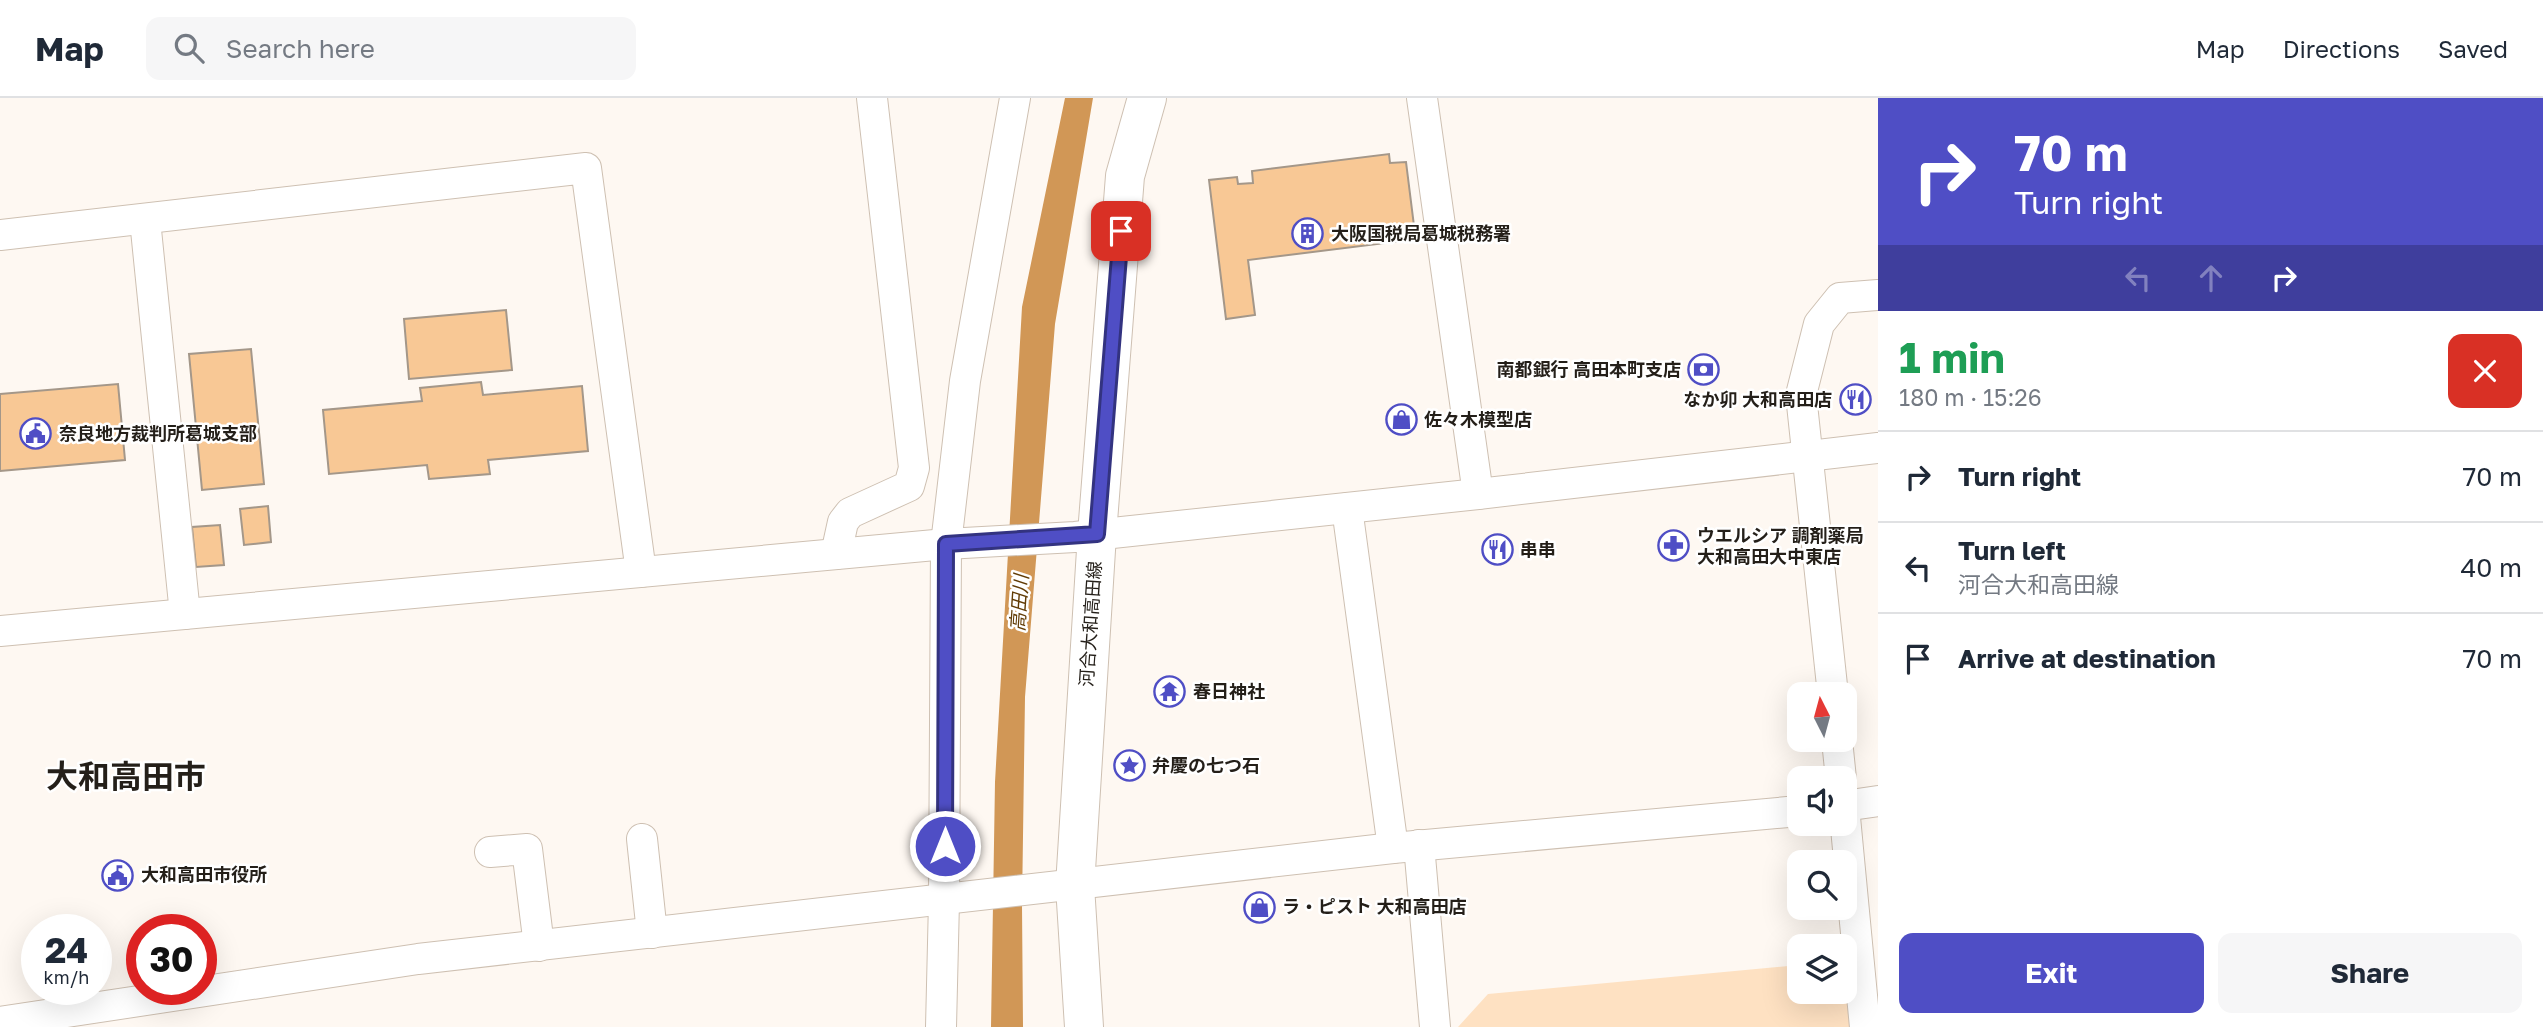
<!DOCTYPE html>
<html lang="en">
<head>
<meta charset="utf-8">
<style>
	:root { --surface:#fff; --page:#f6f6f7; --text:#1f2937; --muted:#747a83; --line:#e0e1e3; --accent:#4f4ec5 }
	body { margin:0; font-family:"Golos Text","Noto Sans JP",sans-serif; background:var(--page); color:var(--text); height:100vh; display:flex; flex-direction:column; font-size:26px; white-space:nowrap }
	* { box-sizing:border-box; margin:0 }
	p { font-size:23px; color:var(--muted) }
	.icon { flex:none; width:38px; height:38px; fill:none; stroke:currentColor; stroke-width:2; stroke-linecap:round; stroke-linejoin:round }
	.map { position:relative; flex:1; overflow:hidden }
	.sheet { display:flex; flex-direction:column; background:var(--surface); width:665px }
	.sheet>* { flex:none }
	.hud { background:#4f4ec5; color:#fff; overflow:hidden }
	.needle { width:46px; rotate:354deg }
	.controls { position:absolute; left:1787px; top:584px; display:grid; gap:14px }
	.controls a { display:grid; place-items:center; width:70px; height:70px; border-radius:14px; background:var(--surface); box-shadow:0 7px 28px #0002; font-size:35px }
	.speed { position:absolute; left:21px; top:816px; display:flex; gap:14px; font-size:35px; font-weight:700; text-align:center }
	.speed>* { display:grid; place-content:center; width:91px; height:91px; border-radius:50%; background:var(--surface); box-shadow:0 7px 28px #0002; line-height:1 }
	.speed small { font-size:18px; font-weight:400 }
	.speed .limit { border:10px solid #d22; background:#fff; color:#111 }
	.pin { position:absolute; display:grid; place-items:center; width:60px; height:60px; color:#fff; margin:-30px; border-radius:14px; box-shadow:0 4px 10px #0006 }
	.me { position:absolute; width:77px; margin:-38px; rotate:0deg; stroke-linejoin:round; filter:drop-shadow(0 0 5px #0008) }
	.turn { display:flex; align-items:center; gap:24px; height:147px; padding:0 21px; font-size:32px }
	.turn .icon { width:91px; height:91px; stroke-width:2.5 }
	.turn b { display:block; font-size:49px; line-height:60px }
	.lanes { display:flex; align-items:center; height:66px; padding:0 21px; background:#0003; justify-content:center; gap:35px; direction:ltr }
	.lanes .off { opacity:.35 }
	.round { display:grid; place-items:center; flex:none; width:74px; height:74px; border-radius:14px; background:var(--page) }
	.headline { display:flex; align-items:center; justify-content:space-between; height:119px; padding:0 21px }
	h1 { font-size:42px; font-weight:700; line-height:52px; color:#1e9e55 }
	.cta { display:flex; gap:14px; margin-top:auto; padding:14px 21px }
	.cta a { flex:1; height:80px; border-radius:14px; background:var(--accent); color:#fff; font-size:28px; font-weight:700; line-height:80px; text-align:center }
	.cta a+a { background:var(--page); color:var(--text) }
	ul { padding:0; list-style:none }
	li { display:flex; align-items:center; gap:21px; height:91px; padding:0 21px; border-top:2px solid var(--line) }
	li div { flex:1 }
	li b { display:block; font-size:26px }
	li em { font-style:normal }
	header { display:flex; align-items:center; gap:42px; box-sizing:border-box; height:98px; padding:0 35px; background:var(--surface); border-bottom:2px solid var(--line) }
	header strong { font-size:33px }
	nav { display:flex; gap:38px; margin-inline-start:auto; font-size:24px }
	.search { width:490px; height:63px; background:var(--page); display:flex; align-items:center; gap:18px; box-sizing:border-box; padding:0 24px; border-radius:14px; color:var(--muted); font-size:26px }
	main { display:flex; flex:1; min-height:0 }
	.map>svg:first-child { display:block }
	.green { fill:#fee1c2 }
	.water { fill:#d19756 }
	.building { fill:#f8c895; stroke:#a49789; stroke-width:2 }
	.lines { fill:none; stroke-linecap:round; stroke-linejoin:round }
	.minor-casing { stroke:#cec0b2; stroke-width:32 }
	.major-casing { stroke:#cec0b2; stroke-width:40 }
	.minor { stroke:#fff; stroke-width:30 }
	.major { stroke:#fff; stroke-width:38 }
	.route-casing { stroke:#333380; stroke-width:18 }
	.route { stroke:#4f4ec5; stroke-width:12 }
	.labels { text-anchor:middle; stroke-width:5; stroke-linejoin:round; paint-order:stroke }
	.poi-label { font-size:18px; font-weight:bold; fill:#241f19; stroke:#fff; text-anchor:start }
	.street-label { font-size:18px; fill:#241f19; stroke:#fff }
	.water-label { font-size:19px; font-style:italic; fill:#623c06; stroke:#fff }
	.town-label { font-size:32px; font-weight:bold; fill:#241f19; stroke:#fff }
</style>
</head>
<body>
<header>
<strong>Map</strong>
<div class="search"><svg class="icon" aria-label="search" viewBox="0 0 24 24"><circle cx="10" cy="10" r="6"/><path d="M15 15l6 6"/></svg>Search here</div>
<nav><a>Map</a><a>Directions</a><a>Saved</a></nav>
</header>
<main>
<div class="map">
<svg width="1878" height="929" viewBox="0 0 1878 929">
	<rect width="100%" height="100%" fill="#fef8f2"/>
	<polygon class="green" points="1844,863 1851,929 1458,929 1488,896 1799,867 1799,894 1844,894"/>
	<polygon class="water" points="1065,0 1093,0 1055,226 1025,599 1022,808 1023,929 991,929 995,684 1022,209"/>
	<g class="building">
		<polygon points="1389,56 1390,65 1406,64 1414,128 1400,130 1402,143 1248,162 1255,217 1226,221 1209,82 1237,79 1238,86 1253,85 1252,73"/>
		<polygon points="506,212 512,272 409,281 404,221"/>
		<polygon points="251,251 264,386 202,392 189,256"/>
		<polygon points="481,284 483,297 582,288 588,353 488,362 490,376 429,381 427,367 329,376 323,312 422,303 420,290"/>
		<polygon points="118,286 125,362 0,373 0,296"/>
		<polygon points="268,408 271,444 244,447 240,411"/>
		<polygon points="220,427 224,467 196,469 192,429"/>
	</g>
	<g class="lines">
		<defs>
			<g id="minor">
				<polyline points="1422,0 1478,396"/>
				<polyline points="145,122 185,516"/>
				<polyline points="0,137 586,70 641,474"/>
				<polyline points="1347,410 1393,750"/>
				<polyline points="836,456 843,424 850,415 909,388 914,370 872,0"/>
				<polyline points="0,533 946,446 1075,439 1478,396 1878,350"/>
				<polyline points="1833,597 1801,297 1819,226 1840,200 1878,197"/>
				<polyline points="1837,642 1841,681"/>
				<polyline points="1844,708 1878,703"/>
				<polyline points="1844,709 1865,929"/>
				<polyline points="642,741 652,835"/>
				<polyline points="1419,747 1435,929"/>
				<polyline points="490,754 527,751 539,848"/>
				<polyline points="0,924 418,861 1393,750 1799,713"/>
				<polyline points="941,929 944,803 946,446 965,283 1015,0"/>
			</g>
			<polyline id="major" points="1084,929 1075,788 1097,436 1125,78 1147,0"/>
		</defs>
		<use href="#minor" class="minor-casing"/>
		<use href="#major" class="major-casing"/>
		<use href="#minor" class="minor"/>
		<use href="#major" class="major"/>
	</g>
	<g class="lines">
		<defs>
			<polyline id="route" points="945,748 946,446 1097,436 1121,133"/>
		</defs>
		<use href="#route" class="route-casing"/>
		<use href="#route" class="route"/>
	</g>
	<defs>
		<symbol id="building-ring" viewBox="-11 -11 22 22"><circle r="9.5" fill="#fff" stroke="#4f4ec5" stroke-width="1.5"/><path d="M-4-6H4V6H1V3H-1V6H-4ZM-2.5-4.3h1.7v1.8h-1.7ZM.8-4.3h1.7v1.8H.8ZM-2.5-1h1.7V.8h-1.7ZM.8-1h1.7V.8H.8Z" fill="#4f4ec5"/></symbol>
		<symbol id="bank-ring" viewBox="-11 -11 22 22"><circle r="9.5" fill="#fff" stroke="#4f4ec5" stroke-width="1.5"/><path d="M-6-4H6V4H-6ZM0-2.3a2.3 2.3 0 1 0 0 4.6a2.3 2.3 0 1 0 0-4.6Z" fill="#4f4ec5"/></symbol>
		<symbol id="restaurant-ring" viewBox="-11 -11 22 22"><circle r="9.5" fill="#fff" stroke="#4f4ec5" stroke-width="1.5"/><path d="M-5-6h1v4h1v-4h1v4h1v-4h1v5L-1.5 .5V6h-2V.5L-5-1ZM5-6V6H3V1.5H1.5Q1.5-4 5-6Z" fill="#4f4ec5"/></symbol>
		<symbol id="shop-ring" viewBox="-11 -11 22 22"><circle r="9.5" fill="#fff" stroke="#4f4ec5" stroke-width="1.5"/><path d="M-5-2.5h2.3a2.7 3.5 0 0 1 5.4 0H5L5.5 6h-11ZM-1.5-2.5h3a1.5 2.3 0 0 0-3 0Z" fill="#4f4ec5"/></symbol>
		<symbol id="civic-ring" viewBox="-11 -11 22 22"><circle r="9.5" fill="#fff" stroke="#4f4ec5" stroke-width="1.5"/><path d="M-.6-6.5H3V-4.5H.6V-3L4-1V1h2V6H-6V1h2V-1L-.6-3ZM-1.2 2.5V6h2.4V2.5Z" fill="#4f4ec5"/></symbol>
		<symbol id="pharmacy-ring" viewBox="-11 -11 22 22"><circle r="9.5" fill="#fff" stroke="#4f4ec5" stroke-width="1.5"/><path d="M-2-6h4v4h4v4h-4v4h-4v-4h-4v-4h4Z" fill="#4f4ec5"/></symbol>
		<symbol id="temple-ring" viewBox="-11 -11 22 22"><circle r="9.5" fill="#fff" stroke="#4f4ec5" stroke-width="1.5"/><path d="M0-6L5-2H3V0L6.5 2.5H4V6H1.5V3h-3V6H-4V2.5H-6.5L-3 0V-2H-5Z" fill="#4f4ec5"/></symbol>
		<symbol id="sight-ring" viewBox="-11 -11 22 22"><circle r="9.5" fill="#fff" stroke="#4f4ec5" stroke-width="1.5"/><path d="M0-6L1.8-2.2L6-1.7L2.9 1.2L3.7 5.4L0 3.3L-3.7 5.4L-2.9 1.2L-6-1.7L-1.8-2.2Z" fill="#4f4ec5"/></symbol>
	</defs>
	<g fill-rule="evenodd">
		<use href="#building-ring" x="1290" y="118" width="35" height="35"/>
		<use href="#bank-ring" x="1686" y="254" width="35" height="35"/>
		<use href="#restaurant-ring" x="1838" y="284" width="35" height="35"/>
		<use href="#shop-ring" x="1384" y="304" width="35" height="35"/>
		<use href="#civic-ring" x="18" y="318" width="35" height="35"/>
		<use href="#pharmacy-ring" x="1656" y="430" width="35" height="35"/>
		<use href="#restaurant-ring" x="1480" y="434" width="35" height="35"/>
		<use href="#temple-ring" x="1152" y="576" width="35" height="35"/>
		<use href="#sight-ring" x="1112" y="650" width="35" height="35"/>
		<use href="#civic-ring" x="100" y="760" width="35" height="35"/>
		<use href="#shop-ring" x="1242" y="792" width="35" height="35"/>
	</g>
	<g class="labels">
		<g class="poi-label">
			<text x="1331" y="142">大阪国税局葛城税務署</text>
			<text x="1681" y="278" text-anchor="end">南都銀行 高田本町支店</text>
			<text x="1832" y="308" text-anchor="end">なか卯 大和高田店</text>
			<text x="1424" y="328">佐々木模型店</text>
			<text x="59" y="342">奈良地方裁判所葛城支部</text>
			<text x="1697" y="444">ウエルシア 調剤薬局<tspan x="1697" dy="21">大和高田大中東店</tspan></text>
			<text x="1520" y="458">串串</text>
			<text x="1193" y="600">春日神社</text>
			<text x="1152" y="674">弁慶の七つ石</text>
			<text x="141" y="783">大和高田市役所</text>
			<text x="1282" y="815">ラ・ピスト 大和高田店</text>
		</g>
		<g class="street-label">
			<text transform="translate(1091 526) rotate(-86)" y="6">河合大和高田線</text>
		</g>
		<g class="water-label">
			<text transform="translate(1019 505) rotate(-86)" y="7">高田川</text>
		</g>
		<g class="town-label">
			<text x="126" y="690">大和高田市</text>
		</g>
	</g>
</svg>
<div class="controls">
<a><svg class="needle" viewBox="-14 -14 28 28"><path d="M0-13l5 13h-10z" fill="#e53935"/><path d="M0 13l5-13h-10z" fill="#747a83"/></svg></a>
<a><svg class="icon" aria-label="sound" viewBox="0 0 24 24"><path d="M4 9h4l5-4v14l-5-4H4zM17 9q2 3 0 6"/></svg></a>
<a><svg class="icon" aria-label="search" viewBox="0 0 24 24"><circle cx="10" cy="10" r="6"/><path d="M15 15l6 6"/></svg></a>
<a><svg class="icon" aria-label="layers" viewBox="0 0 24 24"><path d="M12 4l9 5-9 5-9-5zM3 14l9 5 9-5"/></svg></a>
</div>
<div class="speed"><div>24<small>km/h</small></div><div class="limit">30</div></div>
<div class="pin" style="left:1121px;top:133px;background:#d93025"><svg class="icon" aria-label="arrive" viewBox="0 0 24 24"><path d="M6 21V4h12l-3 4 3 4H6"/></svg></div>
<svg class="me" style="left:945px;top:748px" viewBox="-20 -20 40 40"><circle r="17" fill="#4f4ec5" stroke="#fff" stroke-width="3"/><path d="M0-11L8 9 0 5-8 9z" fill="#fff"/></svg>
</div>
<section class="sheet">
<div class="hud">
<div class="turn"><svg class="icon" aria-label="right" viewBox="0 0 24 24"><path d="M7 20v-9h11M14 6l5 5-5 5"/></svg><div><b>70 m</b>Turn right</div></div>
<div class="lanes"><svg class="icon off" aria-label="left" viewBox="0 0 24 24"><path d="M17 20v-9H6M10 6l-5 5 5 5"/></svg><svg class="icon off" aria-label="ahead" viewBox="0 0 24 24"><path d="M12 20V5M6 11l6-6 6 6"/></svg><svg class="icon" aria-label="right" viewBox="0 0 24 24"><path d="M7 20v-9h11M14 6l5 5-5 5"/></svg></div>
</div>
<div class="headline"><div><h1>1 min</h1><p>180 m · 15:26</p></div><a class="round" style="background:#d93025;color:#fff"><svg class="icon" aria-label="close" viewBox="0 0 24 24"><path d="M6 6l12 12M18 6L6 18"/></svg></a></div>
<ul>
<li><svg class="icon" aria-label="right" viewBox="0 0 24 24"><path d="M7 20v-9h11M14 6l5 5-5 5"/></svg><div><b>Turn right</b></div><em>70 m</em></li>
<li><svg class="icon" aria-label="left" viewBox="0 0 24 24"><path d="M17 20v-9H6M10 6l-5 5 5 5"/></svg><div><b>Turn left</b><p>河合大和高田線</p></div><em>40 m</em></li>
<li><svg class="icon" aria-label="arrive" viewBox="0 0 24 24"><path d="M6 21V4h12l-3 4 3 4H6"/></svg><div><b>Arrive at destination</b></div><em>70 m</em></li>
</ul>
<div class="cta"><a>Exit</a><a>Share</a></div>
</section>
</main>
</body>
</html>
